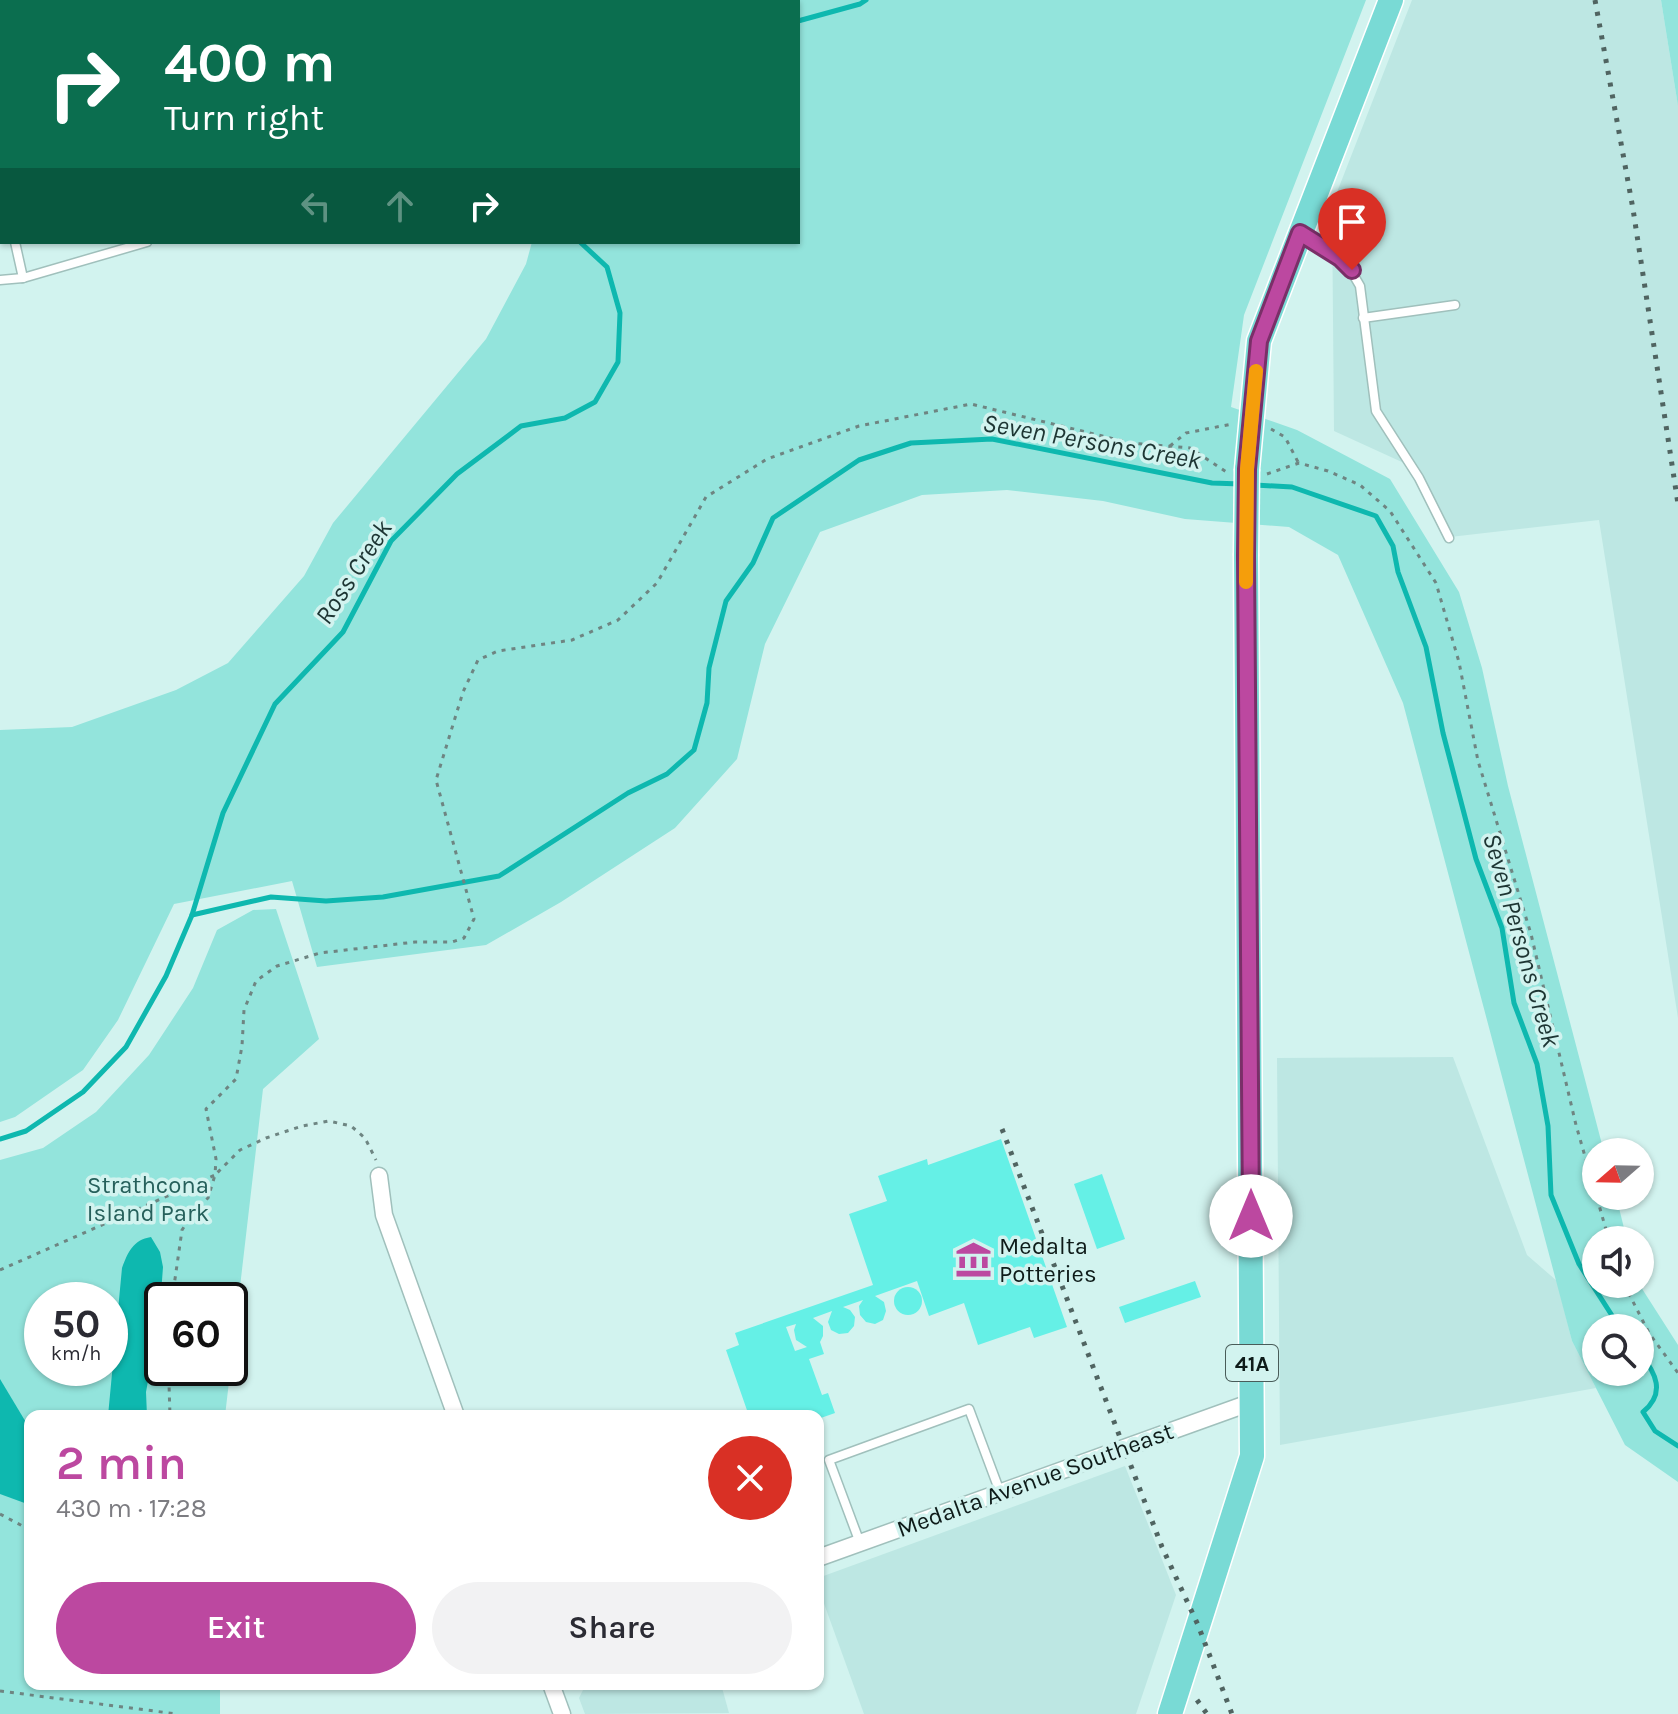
<!DOCTYPE html>
<html lang="en">
<head>
<meta charset="utf-8">
<style>
	:root { --surface:#fff; --page:#f2f2f3; --text:#2b2b33; --muted:#7c7c81; --accent:#bc48a0 }
	body { margin:0; font-family:Karla,sans-serif; background:var(--page); color:var(--text); height:100vh; display:flex; flex-direction:column; font-size:30px; white-space:nowrap }
	* { box-sizing:border-box; margin:0 }
	p { font-size:26px; color:var(--muted) }
	.icon { flex:none; width:44px; height:44px; fill:none; stroke:currentColor; stroke-width:2; stroke-linecap:round; stroke-linejoin:round }
	.map { position:relative; flex:1; overflow:hidden }
	.side { position:absolute; left:24px; top:1410px; width:800px; height:280px; display:flex; flex-direction:column; background:var(--surface); border-radius:16px; box-shadow:0 2px 6px #0004 }
	.side>* { flex:none }
	.top-card { position:absolute; left:0px; top:0px; width:800px; height:244px; box-shadow:0 2px 6px #0004; background:#0b6e4f; color:#fff; overflow:hidden }
	.needle { width:52px; rotate:250deg }
	.fabs { position:absolute; left:1582px; top:1138px; display:grid; gap:16px }
	.fabs a { display:grid; place-items:center; width:72px; height:72px; border-radius:50%; background:var(--surface); box-shadow:0 2px 6px #0004; font-size:40px }
	.speed { position:absolute; left:24px; top:1282px; display:flex; gap:16px; font-size:40px; font-weight:700; text-align:center }
	.speed>* { display:grid; place-content:center; width:104px; height:104px; border-radius:50%; background:var(--surface); box-shadow:0 2px 6px #0004; line-height:1 }
	.speed small { font-size:20px; font-weight:400 }
	.speed .limit { border:4px solid #111; border-radius:12px; background:#fff; color:#111 }
	.pin { position:absolute; display:grid; place-items:center; width:68px; height:68px; color:#fff; margin:-82px -34px; border-radius:50% 50% 50% 0; rotate:-45deg; box-shadow:0 0 8px #0007 }
	.pin .icon { rotate:45deg }
	.me { position:absolute; width:88px; margin:-44px; rotate:0deg; stroke-linejoin:round; filter:drop-shadow(0 0 6px #0008) }
	.turn { display:flex; align-items:center; gap:28px; height:168px; padding:0 32px; font-size:36px }
	.turn .icon { width:104px; height:104px; stroke-width:2.5 }
	.turn b { display:block; font-size:56px; line-height:68px }
	.lanes { display:flex; align-items:center; height:76px; padding:0 32px; background:#0003; justify-content:center; gap:40px; direction:ltr }
	.lanes .off { opacity:.35 }
	.round { display:grid; place-items:center; flex:none; width:84px; height:84px; border-radius:42px; background:var(--page) }
	.head { display:flex; align-items:center; justify-content:space-between; height:136px; padding:0 32px }
	h1 { font-size:48px; font-weight:600; line-height:60px; color:var(--accent) }
	.primary-button { display:flex; gap:16px; margin-top:auto; padding:16px 32px }
	.primary-button a { flex:1; height:92px; border-radius:48px; background:var(--accent); color:#fff; font-size:32px; font-weight:600; line-height:92px; text-align:center }
	.primary-button a+a { background:var(--page); color:var(--text) }
	.map>svg:first-child { display:block }
	.built { fill:#bde7e3 }
	.green { fill:#93e4dc; fill-rule:evenodd }
	.water { fill:#0eb8af }
	.lines { fill:none; stroke-linecap:round; stroke-linejoin:round }
	.stream { stroke:#0eb8af; stroke-width:5 }
	.building { fill:#65f0e6; fill-rule:evenodd }
	.lane-casing { stroke:#a0c0bc; stroke-width:11 }
	.street-casing { stroke:#a0c0bc; stroke-width:19 }
	.primary-casing { stroke:#fff; stroke-width:27 }
	.path { stroke:#6e8582; stroke-width:3; stroke-dasharray:4 6; stroke-linecap:butt }
	.lane { stroke:#fff; stroke-width:8 }
	.street { stroke:#fff; stroke-width:16 }
	.primary { stroke:#79dad5; stroke-width:24 }
	.rail { stroke:#506461; stroke-width:5; stroke-dasharray:4 8; stroke-linecap:butt }
	.primary-bridge-casing { stroke:#fff; stroke-width:27; stroke-linecap:butt }
	.primary-bridge { stroke:#79dad5; stroke-width:24 }
	.route-casing { stroke:#7a2f68; stroke-width:20 }
	.route { stroke:#bc48a0; stroke-width:14 }
	.slow { stroke:#f59e0b; stroke-width:14 }
	.labels { text-anchor:middle; stroke-width:7; stroke-linejoin:round; paint-order:stroke }
	.shield { fill:#d2f3ef; stroke:#495c59; stroke-width:2 }
	.shield-label { font-size:22px; font-weight:bold; fill:#0e1b19 }
	.park-label { font-size:24px; fill:#26605b; stroke:#d2f3ef }
	.poi-label { font-size:24px; fill:#0e1b19; stroke:#d2f3ef; text-anchor:start }
	.street-label { font-size:24px; fill:#0e1b19; stroke:#d2f3ef }
	.water-label { font-size:26px; font-style:italic; fill:#1d3533; stroke:#d2f3ef }
</style>
</head>
<body>
<div class="map">
<svg width="1678" height="1714" viewBox="0 0 1678 1714">
	<rect width="100%" height="100%" fill="#d2f3ef"/>
	<g class="built">
		<polygon points="1412,0 1661,0 1678,106 1678,1018 1599,520 1450,537 1404,463 1334,431 1332,205"/>
		<polygon points="1453,1057 1527,1255 1557,1281 1572,1341 1596,1388 1280,1445 1277,1058"/>
		<polygon points="1125,1466 1176,1595 1136,1714 864,1714 818,1587 818,1578"/>
		<polygon points="586,1684 721,1684 729,1713 585,1714 579,1698"/>
	</g>
	<g class="green">
		<path d="M705,0H1366L1244,315L1231,407L1297,430L1390,479L1459,592L1482,668L1508,786L1604,1152H1596V1196H1616L1627,1240H1596V1284H1639L1678,1345V1482L1625,1445L1572,1341L1403,703L1338,555L1289,527L1185,519L1103,501L1007,490L922,495L820,532L765,644L737,759L675,828L561,902L486,945L317,967L292,881L174,904L118,1020L83,1070L15,1117L0,1122V730L72,727L176,690L228,663L304,576L333,523L486,339L526,264L532,242H798V2H699ZM1596,1328H1640V1372H1596Z"/>
		<polygon points="1661,0 1678,0 1678,106"/>
		<path d="M276,909L319,1039L263,1089L225,1416H30V1684H220V1714H0V1160L43,1148L96,1112L149,1055L193,988L217,930L253,910ZM42,1300H110V1368H42ZM162,1300H230V1368H162Z"/>
	</g>
	<g class="water">
		<path d="M151,1237L160,1252L163,1267L159,1321L146,1392L147,1416H108L122,1268C128,1252 133,1240 151,1237Z"/>
		<polygon points="0,1379 30,1429 30,1505 0,1494"/>
	</g>
	<g class="lines">
		<g class="stream">
			<polyline points="798,21 860,4 866,0"/>
			<polyline points="1255,485 1292,487 1376,516 1393,546 1398,572 1426,647 1443,733 1476,859 1502,928 1514,1003 1537,1064 1548,1126 1551,1195 1579,1264 1620,1328"/>
			<polyline points="192,915 271,897 326,901 383,897 499,876 628,793 667,774 694,750 707,703 709,668 726,601 753,563 773,518 859,460 911,443 992,439 1212,483 1241,484"/>
			<polyline points="0,1139 26,1131 83,1092 126,1047 166,976 192,915 223,813 275,704 343,632 391,541 457,474 521,426 565,418 595,402 618,362 620,313 607,267 580,242"/>
			<path d="M1640,1353C1656,1373 1666,1393 1643,1412L1655,1431L1678,1446"/>
		</g>
	</g>
	<g class="building">
		<path d="M1001,1139L1067,1327L1034,1338L1030,1327L978,1345L964,1303L929,1316L917,1281L875,1296L884,1302L886,1311L883,1320L875,1324L866,1322L860,1315L859,1306L863,1300L843,1307L850,1310L855,1317L854,1326L848,1333L839,1334L831,1330L828,1322L832,1311L813,1318L823,1326V1336L820,1342L824,1354L809,1359L822,1395L828,1393L835,1413L818,1419V1416H749L726,1350L739,1345L735,1333L873,1285L849,1214L887,1201L878,1176L927,1159L928,1165ZM796,1324L794,1330L796,1340L807,1347L795,1351L786,1327Z"/>
		<polygon points="1102,1174 1125,1239 1097,1249 1074,1184"/>
		<polygon points="1195,1281 1201,1297 1125,1323 1119,1307"/>
		<circle cx="908" cy="1301" r="14"/>
	</g>
	<g class="lines">
		<defs>
			<g id="lane">
				<polyline points="595,2 601,0"/>
				<polyline points="0,181 2,189"/>
				<path d="M1304,236C1327,250 1347,261 1360,286L1376,411L1419,478L1449,538"/>
				<polyline points="15,242 23,278"/>
				<polyline points="0,280 23,278 147,242"/>
				<polyline points="1363,318 1455,305"/>
				<polyline points="860,1543 829,1460 969,1409 1000,1492"/>
			</g>
			<g id="street">
				<polyline points="379,1176 384,1215 456,1416"/>
				<polyline points="818,1558 1252,1402"/>
				<polyline points="551,1684 562,1714"/>
			</g>
			<g id="primary">
				<polyline points="1247,469 1259,341 1391,0"/>
				<polyline points="1170,1714 1252,1456 1246,556"/>
			</g>
		</defs>
		<use href="#lane" class="lane-casing"/>
		<use href="#street" class="street-casing"/>
		<use href="#primary" class="primary-casing"/>
		<g class="path">
			<polyline points="1271,429 1285,437 1298,462"/>
			<polyline points="1170,446 1186,433 1232,424"/>
			<polyline points="1267,474 1299,463 1328,471 1360,485 1390,511 1436,583 1459,662 1478,761 1531,934 1576,1125 1609,1240"/>
			<polyline points="0,1270 215,1175 216,1159 206,1109 236,1079 242,1046 244,1010 256,981 277,966 320,953 415,942 452,942 464,938 474,919 436,780 463,692 478,660 498,651 572,640 618,620 657,583 706,497 767,459 859,426 971,404 1131,443 1190,448 1228,473"/>
			<polyline points="1624,1284 1649,1333 1678,1373"/>
			<polyline points="172,1300 182,1230 196,1209 208,1198 215,1175 240,1150 266,1138 302,1126 329,1121 351,1126 365,1138 376,1160"/>
			<polyline points="165,1368 169,1384 170,1416"/>
			<polyline points="0,1514 30,1530"/>
			<polyline points="0,1691 177,1714"/>
		</g>
		<use href="#lane" class="lane"/>
		<use href="#street" class="street"/>
		<use href="#primary" class="primary"/>
		<g class="rail">
			<polyline points="1595,0 1633,209 1678,504"/>
			<polyline points="1002,1129 1162,1547 1198,1625 1232,1714"/>
			<polyline points="1197,1700 1207,1714"/>
		</g>
		<defs>
			<polyline id="primary-bridge" points="1246,556 1247,469"/>
		</defs>
		<use href="#primary-bridge" class="primary-bridge-casing"/>
		<use href="#primary-bridge" class="primary-bridge"/>
	</g>
	<g class="lines">
		<defs>
			<polyline id="route" points="1251,1216 1246,556 1247,469 1259,341 1300,233 1340,258 1352,270"/>
		</defs>
		<use href="#route" class="route-casing"/>
		<use href="#route" class="route"/>
		<polyline class="slow" points="1246,582 1247,469 1256,371"/>
	</g>
	<defs>
		<symbol id="museum-bare" viewBox="-9 -9 18 18"><path d="M0-6L6-3V-2H-6V-3ZM-5-1h2V3h-2ZM-1-1h2V3h-2ZM3-1h2V3H3ZM-6 4H6V6H-6Z" fill="#bc48a0" stroke="#d2f3ef" stroke-width="2.5" paint-order="stroke"/></symbol>
	</defs>
	<g fill-rule="evenodd">
		<use href="#museum-bare" x="948" y="1234" width="51" height="51"/>
	</g>
	<g class="labels">
		<rect class="shield" x="1226" y="1345" width="52" height="36" rx="6"/>
		<g class="shield-label">
			<text x="1252" y="1371">41A</text>
		</g>
		<g class="park-label">
			<text x="148" y="1193">Strathcona<tspan x="148" dy="28">Island Park</tspan></text>
		</g>
		<g class="poi-label">
			<text x="999" y="1254">Medalta<tspan x="999" dy="28">Potteries</tspan></text>
		</g>
		<g class="street-label">
			<text transform="translate(1035 1480) rotate(-20)" y="8">Medalta Avenue Southeast</text>
		</g>
		<g class="water-label">
			<text transform="translate(1092 441) rotate(10)" y="9">Seven Persons Creek</text>
			<text transform="translate(353 572) rotate(-57)" y="9">Ross Creek</text>
			<text transform="translate(1522 940) rotate(74)" y="9">Seven Persons Creek</text>
		</g>
	</g>
</svg>
<div class="fabs">
<a><svg class="needle" viewBox="-14 -14 28 28"><path d="M0-13l5 13h-10z" fill="#e53935"/><path d="M0 13l5-13h-10z" fill="#7c7c81"/></svg></a>
<a><svg class="icon" aria-label="sound" viewBox="0 0 24 24"><path d="M4 9h4l5-4v14l-5-4H4zM17 9q2 3 0 6"/></svg></a>
<a><svg class="icon" aria-label="search" viewBox="0 0 24 24"><circle cx="10" cy="10" r="6"/><path d="M15 15l6 6"/></svg></a>
</div>
<div class="speed"><div>50<small>km/h</small></div><div class="limit">60</div></div>
<div class="pin" style="left:1352px;top:270px;background:#d93025"><svg class="icon" aria-label="arrive" viewBox="0 0 24 24"><path d="M6 21V4h12l-3 4 3 4H6"/></svg></div>
<svg class="me" style="left:1251px;top:1216px" viewBox="-20 -20 40 40"><circle r="19" fill="#fff"/><path d="M0-13L10 11 0 6-10 11z" fill="#bc48a0"/></svg>
<div class="top-card">
<div class="turn"><svg class="icon" aria-label="right" viewBox="0 0 24 24"><path d="M7 20v-9h11M14 6l5 5-5 5"/></svg><div><b>400 m</b>Turn right</div></div>
<div class="lanes"><svg class="icon off" aria-label="left" viewBox="0 0 24 24"><path d="M17 20v-9H6M10 6l-5 5 5 5"/></svg><svg class="icon off" aria-label="ahead" viewBox="0 0 24 24"><path d="M12 20V5M6 11l6-6 6 6"/></svg><svg class="icon" aria-label="right" viewBox="0 0 24 24"><path d="M7 20v-9h11M14 6l5 5-5 5"/></svg></div>
</div>
<section class="side">
<div class="head"><div><h1>2 min</h1><p>430 m · 17:28</p></div><a class="round" style="background:#d93025;color:#fff"><svg class="icon" aria-label="close" viewBox="0 0 24 24"><path d="M6 6l12 12M18 6L6 18"/></svg></a></div>
<div class="primary-button"><a>Exit</a><a>Share</a></div>
</section>
</div>
</body>
</html>
